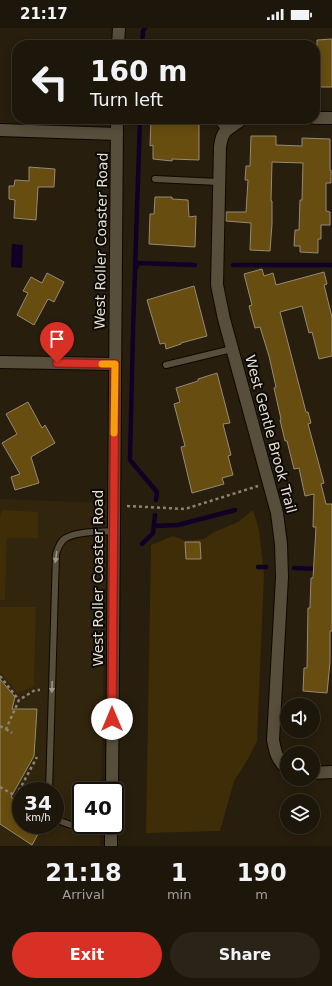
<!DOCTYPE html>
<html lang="en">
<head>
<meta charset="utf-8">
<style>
	:root { --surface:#1d160a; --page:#2a2318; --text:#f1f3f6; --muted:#a09f9c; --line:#3b352b; --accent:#d93025 }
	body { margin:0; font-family:"DejaVu Sans",sans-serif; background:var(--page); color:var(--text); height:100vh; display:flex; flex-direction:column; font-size:15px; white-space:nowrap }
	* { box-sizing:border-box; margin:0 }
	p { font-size:13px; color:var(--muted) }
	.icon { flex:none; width:22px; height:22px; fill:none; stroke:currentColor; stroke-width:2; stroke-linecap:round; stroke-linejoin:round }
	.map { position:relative; height:818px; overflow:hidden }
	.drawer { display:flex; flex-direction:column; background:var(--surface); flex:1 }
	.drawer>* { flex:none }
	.guide { position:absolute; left:12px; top:12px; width:308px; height:84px; border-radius:16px; box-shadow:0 2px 10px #0003,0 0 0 1px var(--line); background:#1d160a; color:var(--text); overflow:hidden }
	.tools { position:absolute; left:280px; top:670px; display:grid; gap:8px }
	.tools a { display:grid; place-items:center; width:40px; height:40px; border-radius:50%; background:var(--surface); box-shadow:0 2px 10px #0003,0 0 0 1px var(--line); font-size:20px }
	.speed { position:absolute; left:12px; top:754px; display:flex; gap:8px; font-size:20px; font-weight:700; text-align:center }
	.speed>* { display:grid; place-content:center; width:52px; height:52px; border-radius:50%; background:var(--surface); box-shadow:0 2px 10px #0003,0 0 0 1px var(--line); line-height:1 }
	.speed small { font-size:10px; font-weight:400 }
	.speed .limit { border:2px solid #111; border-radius:6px; background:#fff; color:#111 }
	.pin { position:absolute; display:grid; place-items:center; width:34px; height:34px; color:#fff; margin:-41px -17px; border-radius:50% 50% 50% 0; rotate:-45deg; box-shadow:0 0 4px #0007 }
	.pin .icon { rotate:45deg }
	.me { position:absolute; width:44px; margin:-22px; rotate:0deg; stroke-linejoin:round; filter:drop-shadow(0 0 3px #0008) }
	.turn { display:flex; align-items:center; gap:14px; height:84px; padding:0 12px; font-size:18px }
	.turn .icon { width:52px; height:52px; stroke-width:2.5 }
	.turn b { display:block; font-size:28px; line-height:34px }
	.eta { display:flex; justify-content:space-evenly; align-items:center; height:68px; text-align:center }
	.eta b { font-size:24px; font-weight:700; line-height:28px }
	.cta { display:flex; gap:8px; margin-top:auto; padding:8px 12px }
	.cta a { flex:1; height:46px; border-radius:24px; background:var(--accent); color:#fff; font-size:16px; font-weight:700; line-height:46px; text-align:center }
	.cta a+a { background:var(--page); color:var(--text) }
	.status { display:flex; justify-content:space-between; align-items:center; height:28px; padding:0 20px; background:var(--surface); direction:ltr }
	.status svg { height:11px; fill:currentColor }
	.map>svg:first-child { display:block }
	.built { fill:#31250d; fill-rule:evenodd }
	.green { fill:#3e2d06 }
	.water { fill:#110026 }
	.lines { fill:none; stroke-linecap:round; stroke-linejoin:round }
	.stream { stroke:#110026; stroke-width:4.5 }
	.building { fill:#674d0f; stroke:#958a76 }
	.lane-casing { stroke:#100800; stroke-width:8 }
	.street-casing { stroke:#100800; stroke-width:14 }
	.secondary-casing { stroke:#100800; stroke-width:14 }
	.path { stroke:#8b8476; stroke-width:2.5; stroke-dasharray:3 3; stroke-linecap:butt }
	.lane { stroke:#574e3b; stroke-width:6 }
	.street { stroke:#574e3b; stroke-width:12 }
	.secondary { stroke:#574e3b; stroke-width:12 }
	.oneway { fill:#9e9788 }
	.route-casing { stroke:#8d1f18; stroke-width:10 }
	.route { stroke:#d93025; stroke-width:7 }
	.slow { stroke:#f59e0b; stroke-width:7 }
	.labels { text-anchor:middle; stroke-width:4; stroke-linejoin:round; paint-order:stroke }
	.street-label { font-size:14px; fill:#e6e0d5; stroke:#0d0904 }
</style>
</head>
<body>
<div class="status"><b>21:17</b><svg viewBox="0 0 49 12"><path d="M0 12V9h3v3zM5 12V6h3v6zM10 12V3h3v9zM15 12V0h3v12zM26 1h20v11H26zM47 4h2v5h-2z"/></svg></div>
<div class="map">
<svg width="332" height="818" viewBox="0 0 332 818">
	<rect width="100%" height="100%" fill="#271e0d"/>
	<path class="built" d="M0,471L107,475L101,763H81V797H101L100,818H0ZM21,763H55V797H21Z"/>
	<g class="green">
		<polygon points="3,482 38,484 38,510 7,510 5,572 0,572 0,488"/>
		<polygon points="253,482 259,502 264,546 257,713 248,731 234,753 220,803 146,805 151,517 173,508 186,513 204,511 214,504 238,494"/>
		<polygon points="0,579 36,579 34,658 18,665 0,644"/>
	</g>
	<polygon class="water" points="12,216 23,217 22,240 11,239"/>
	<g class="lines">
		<g class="stream">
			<polyline points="142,17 143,3 145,0"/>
			<polyline points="140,91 133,303 130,432 157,464 156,472"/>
			<polyline points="233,237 332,237"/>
			<polyline points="136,240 138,235 195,237"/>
			<polyline points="154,498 178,497 235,482"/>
			<polyline points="142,516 153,505 155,487"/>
			<polyline points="258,539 266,539"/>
			<polyline points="294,540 318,541"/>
		</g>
	</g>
	<g class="building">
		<polygon points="332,11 332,59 317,59 317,12"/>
		<polygon points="151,91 199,91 199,132 172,131 172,133 153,131 153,117 150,118"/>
		<polygon points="251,108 276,108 276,117 302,118 302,110 330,111 330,142 331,142 331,155 326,155 326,183 330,184 330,197 321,197 321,211 318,211 318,225 300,224 300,218 294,218 295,202 299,202 300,172 302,172 303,135 272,134 271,173 272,173 272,196 270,223 250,222 251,195 226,193 226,184 246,184 248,152 245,152 246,138 250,138"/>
		<polygon points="29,139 55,141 54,159 38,159 36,192 14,190 15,172 9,171 9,158 14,158 15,152 29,153"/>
		<polygon points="155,169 172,169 172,171 188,172 189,189 196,188 195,219 149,216 150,186 154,186"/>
		<polygon points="262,241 264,248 273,245 276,257 324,244 327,256 324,257 332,289 332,328 319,331 312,304 309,305 302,278 280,284 306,384 308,384 311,395 308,396 324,455 321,456 326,476 332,476 332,603 330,603 330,634 327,665 303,663 304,640 307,640 308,580 310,580 311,550 313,550 316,499 313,499 314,466 305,468 299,440 294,441 287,413 285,413 280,392 281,391 274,360 276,359 269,328 260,299 255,300 249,278 252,277 244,246"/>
		<polygon points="47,245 64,254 54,274 48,271 34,297 17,287 28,265 23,263 31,249 42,255"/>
		<polygon points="194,258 207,308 181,315 181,316 166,321 165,315 160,316 147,272"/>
		<polygon points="217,345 230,395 223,396 231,427 228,428 233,447 222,450 224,456 192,465 181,419 185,418 174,376 180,374 176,360 198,353 198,351"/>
		<polygon points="28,374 42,400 45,397 55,415 31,429 39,455 15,462 11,449 20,446 2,415 17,406 6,386"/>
		<polygon points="185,514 200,514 201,531 186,531"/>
		<polygon points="0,651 15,669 12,681 37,681 34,728 11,769 21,775 21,797 43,797 32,817 0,796"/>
	</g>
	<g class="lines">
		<defs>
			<g id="lane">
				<polyline points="155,151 219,154"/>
				<polyline points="166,337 232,321"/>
				<path d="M49,763L56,526C58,520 60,513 66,510C77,503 100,504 113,503"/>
				<polyline points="55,784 60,793 71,797"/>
			</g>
			<g id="street">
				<polyline points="315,90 332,90"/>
				<path d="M221,92L228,101C222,105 221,112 220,119L217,257L224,291L277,485L281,516L282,549L273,712C275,723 277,733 287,740"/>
				<polyline points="228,101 242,91"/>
				<polyline points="0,102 117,106"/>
				<polyline points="0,334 115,336"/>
				<polyline points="313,745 332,744"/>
			</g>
			<g id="secondary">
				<polyline points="118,17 119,0"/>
				<polyline points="112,763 117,91"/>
				<polyline points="111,818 111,797"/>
			</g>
		</defs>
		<use href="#lane" class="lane-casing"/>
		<use href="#street" class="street-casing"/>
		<use href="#secondary" class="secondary-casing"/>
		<g class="path">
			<polyline points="127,478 185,481 258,458"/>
			<polyline points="0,648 19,672"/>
			<polyline points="0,698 6,701 19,672 35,662 40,662"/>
			<polyline points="6,701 12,705"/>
			<polyline points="0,759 21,771"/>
			<polyline points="16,768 37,729"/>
		</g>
		<use href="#lane" class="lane"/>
		<use href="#street" class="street"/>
		<use href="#secondary" class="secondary"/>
	</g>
	<defs><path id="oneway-solid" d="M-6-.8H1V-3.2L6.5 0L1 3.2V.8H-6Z"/></defs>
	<g class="oneway">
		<use href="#oneway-solid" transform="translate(56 529) rotate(98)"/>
		<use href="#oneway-solid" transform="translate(52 659) rotate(92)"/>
	</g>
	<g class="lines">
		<defs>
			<polyline id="route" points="57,335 115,336 112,691"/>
		</defs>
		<use href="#route" class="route-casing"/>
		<use href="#route" class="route"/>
		<polyline class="slow" points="102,336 115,336 114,405"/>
	</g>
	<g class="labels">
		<g class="street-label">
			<text transform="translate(101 213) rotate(-89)" y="5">West Roller Coaster Road</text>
			<text transform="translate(271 406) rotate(75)" y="5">West Gentle Brook Trail</text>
			<text transform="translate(98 550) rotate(-90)" y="5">West Roller Coaster Road</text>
		</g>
	</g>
</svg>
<div class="tools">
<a><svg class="icon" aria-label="sound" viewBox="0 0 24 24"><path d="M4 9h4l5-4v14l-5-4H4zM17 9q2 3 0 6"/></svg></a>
<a><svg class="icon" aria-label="search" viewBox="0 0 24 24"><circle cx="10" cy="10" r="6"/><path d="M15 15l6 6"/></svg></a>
<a><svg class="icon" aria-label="layers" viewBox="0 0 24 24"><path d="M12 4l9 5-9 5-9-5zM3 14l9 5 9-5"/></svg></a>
</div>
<div class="speed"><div>34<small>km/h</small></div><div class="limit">40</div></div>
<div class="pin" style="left:57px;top:335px;background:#d93025"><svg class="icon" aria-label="arrive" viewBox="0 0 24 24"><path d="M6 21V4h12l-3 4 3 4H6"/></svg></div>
<svg class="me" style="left:112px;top:691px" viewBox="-20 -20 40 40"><circle r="19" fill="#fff"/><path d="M0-13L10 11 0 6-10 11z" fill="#d93025"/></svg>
<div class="guide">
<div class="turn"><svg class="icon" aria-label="left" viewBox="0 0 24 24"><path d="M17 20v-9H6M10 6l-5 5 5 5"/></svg><div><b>160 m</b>Turn left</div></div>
</div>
</div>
<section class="drawer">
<div class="eta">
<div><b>21:18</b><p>Arrival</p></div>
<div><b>1</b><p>min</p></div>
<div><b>190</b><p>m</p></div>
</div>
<div class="cta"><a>Exit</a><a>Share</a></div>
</section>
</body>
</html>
